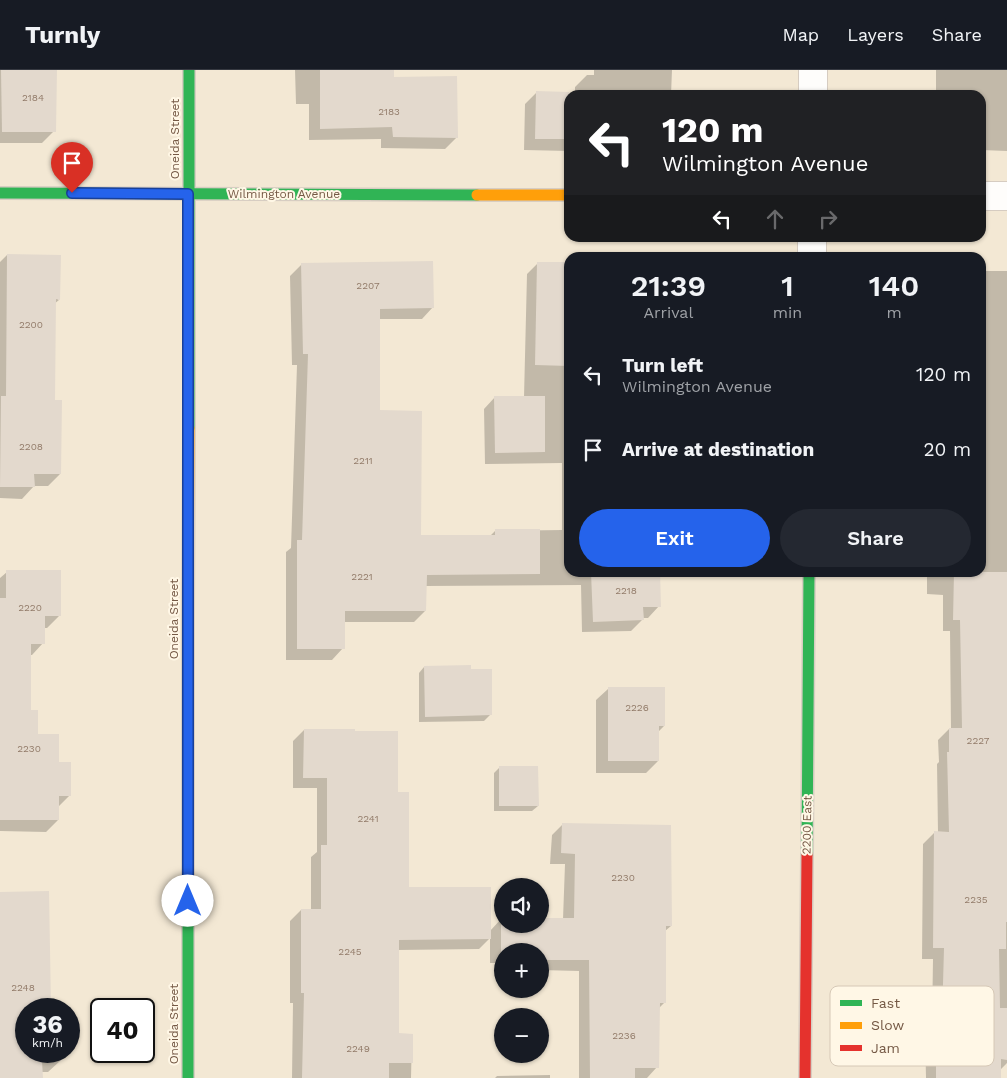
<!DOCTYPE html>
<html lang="en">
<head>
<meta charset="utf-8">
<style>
	:root { --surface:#171b24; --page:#242831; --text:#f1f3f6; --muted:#9ea1a6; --line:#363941; --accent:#2563eb }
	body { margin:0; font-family:"Work Sans",sans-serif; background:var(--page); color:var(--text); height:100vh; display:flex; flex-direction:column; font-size:19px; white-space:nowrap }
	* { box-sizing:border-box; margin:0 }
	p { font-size:16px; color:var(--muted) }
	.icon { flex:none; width:28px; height:28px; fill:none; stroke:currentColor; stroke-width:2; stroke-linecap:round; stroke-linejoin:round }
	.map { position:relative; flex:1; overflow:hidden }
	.side { position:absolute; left:564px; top:182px; width:422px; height:325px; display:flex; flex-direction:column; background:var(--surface); border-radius:15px; box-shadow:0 1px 4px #0004 }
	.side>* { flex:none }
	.banner { position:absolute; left:564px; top:20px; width:422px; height:152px; border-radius:15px; box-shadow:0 1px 4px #0004; background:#202124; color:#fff; overflow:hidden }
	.controls { position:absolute; left:494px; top:808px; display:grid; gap:10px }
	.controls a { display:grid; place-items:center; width:55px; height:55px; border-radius:50%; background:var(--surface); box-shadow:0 1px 4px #0004; font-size:25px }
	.speed { position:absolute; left:15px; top:928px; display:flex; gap:10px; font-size:25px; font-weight:700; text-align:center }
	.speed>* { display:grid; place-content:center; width:65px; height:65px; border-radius:50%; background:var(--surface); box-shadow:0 1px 4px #0004; line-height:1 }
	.speed small { font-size:12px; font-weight:400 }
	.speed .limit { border:2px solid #111; border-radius:8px; background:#fff; color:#111 }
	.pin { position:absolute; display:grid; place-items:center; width:42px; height:42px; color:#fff; margin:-51px -21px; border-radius:50% 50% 50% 0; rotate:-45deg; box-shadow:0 0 5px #0007 }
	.pin .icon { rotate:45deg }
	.me { position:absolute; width:55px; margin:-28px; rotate:0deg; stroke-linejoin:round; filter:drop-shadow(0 0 4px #0008) }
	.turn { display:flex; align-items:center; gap:18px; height:105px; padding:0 15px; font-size:22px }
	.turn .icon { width:65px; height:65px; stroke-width:2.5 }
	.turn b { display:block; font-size:35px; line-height:42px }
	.lanes { display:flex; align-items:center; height:48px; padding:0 15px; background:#0003; justify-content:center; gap:25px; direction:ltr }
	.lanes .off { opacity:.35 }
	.eta { display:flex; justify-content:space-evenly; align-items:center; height:85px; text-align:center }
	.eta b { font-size:30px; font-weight:600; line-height:35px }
	.button { display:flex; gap:10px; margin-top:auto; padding:10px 15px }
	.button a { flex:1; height:58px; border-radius:30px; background:var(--accent); color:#fff; font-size:20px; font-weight:600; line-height:58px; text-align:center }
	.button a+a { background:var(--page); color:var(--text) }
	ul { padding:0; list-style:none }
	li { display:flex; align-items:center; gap:15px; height:75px; padding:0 15px }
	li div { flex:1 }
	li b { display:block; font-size:19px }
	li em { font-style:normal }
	header { display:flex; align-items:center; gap:30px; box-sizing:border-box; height:70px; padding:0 25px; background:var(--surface); border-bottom:1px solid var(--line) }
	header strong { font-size:24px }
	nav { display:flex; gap:28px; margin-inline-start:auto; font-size:18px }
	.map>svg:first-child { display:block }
	.residential { fill:#f3e8d4; fill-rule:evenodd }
	.shadow { fill:#0003 }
	.building { fill:#e3d9cd }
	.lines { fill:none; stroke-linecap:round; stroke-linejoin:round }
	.street-casing { stroke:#d6ccc1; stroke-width:30 }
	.fast-casing { stroke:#d7cdc2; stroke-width:14 }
	.slow-casing { stroke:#d7cdc2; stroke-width:14 }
	.jam-casing { stroke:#d7cdc2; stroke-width:14 }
	.street { stroke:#fefdfb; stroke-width:28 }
	.fast { stroke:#30b455; stroke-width:11 }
	.slow { stroke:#ff9f0a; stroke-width:11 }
	.jam { stroke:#e5322d; stroke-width:11 }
	.route-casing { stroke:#184099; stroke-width:12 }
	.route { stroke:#2563eb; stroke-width:9 }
	.labels { text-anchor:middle; stroke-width:4; stroke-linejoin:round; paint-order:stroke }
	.number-label { font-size:10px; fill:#927b69 }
	.street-label { font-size:12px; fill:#755945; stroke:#fff7e6 }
	.key { fill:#fff7e6; stroke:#d6c8b6; stroke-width:1 }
	.key-label { font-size:14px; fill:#755945 }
</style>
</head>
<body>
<header>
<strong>Turnly</strong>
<nav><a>Map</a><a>Layers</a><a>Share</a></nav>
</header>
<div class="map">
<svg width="1007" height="1008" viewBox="0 0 1007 1008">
	<rect width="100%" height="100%" fill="#f7f1e5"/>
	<path class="residential" d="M0,0H1007V1008H0ZM569,25H981V168H569ZM569,188H981V502H569ZM502,816H540V854H502ZM502,881H540V919H502ZM26,939H69V981H26ZM101,939H144V981H101ZM502,946H540V984H502Z"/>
	<g class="shadow">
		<polygon points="0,0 56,0 54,61 42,73 0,73"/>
		<polygon points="295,0 393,0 393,8 457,67 445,79 381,78 381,69 309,70 309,34 296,34"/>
		<polygon points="594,0 672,0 671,25 569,25 569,81 524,80 525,34 537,22 575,24 575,17 587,5 594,5"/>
		<polygon points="936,0 1007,0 1007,81 981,80 981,25 936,25"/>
		<polygon points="7,185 59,230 54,234 53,331 60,404 48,416 34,416 22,429 0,428 0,192"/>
		<polygon points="538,193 569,194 569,502 658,502 659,536 648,548 642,548 642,550 631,561 582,562 581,515 425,516 425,541 414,552 343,552 343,578 332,590 286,590 286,482 291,478 297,295 292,295 290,206 302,194 433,237 422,249 379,249 379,341 419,466 490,466 495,461 562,460 562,393 485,394 484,339 495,327 524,327 527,204"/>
		<polygon points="981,201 1007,201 1007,993 1000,1000 1000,1008 926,1008 925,962 932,955 933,889 922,889 923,774 934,763 938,763 937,694 939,692 938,670 949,659 951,659 950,561 943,561 943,525 927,524 927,502 981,502"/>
		<polygon points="7,502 59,546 47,558 43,558 43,573 32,585 30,585 30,641 37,665 57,693 70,725 58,737 58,750 46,762 0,761 0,508"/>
		<polygon points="424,597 490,645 484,651 419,652 419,603"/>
		<polygon points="608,619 664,656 658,662 658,691 646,703 596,703 596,630"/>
		<polygon points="304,660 396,723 408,819 490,861 501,849 502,849 502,854 540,854 540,849 563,849 565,794 550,794 552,765 563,754 671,856 665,861 665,932 658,939 657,997 647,1008 579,1008 579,901 540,900 540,881 502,881 502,893 490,893 490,868 479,879 398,880 398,964 412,965 411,1008 292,1008 293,933 290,933 290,851 301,840 311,840 311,787 317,782 317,718 293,718 293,671"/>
		<polygon points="500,697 538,736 532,741 494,741 494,703"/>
		<polygon points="0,823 26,939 26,981 60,991 48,1002 41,1002 41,1008 0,1008"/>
		<polygon points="550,1005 550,1008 495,1008 497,1006"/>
	</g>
	<g class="building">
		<polygon points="1,0 57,0 56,62 2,62"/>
		<polygon points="320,0 394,0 394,7 457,6 458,68 393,67 392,57 320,59"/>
		<polygon points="536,21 569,22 569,69 535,69"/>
		<polygon points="7,184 61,185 60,230 56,229 55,330 62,330 61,404 34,404 35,417 0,417 1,326 6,326"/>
		<polygon points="433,191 434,238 380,239 380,340 422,341 421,465 495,465 495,459 540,459 540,504 427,505 426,541 345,541 345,579 297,579 297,470 302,470 308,284 303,284 301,193"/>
		<polygon points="537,192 569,192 569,296 535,295"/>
		<polygon points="494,326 545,326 545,382 495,383"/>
		<polygon points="6,500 61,500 61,546 45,546 45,574 31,574 31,640 38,640 38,664 59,664 59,692 71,692 71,726 59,726 59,750 0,750 0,528 6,528"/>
		<polygon points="591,502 660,502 661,537 643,537 644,550 593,552"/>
		<polygon points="954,502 1007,502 1007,852 1006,852 1006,879 999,879 1000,938 1007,938 1007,990 1001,989 1001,1008 936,1008 936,950 942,950 944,878 933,878 934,761 949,762 947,682 949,682 949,658 962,658 960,550 953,550"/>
		<polygon points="471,595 471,599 492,599 492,645 425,647 424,596"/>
		<polygon points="608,617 665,617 665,656 659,656 659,691 608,691"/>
		<polygon points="304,659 355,659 355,661 398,661 398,722 409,722 409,817 491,817 491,869 399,870 399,963 413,964 413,993 389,993 389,1008 302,1008 304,923 301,923 301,839 321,839 321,775 327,775 327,708 303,708"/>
		<polygon points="499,696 538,696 539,736 499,736"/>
		<polygon points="562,753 671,755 672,856 666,856 666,933 660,933 659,998 635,998 635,1008 590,1008 589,890 540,890 540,881 502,881 502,882 501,882 501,848 502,848 502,854 540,854 540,848 574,848 575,784 561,783"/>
		<polygon points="49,821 51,937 60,937 60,939 26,939 26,981 61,981 61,991 42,991 43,1008 0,1008 0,822"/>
	</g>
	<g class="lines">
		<defs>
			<g id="street">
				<polyline points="813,25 813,0"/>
				<polyline points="981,126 1007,126"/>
				<polyline points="812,188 812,168"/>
			</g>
			<g id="fast">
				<polyline points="0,123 477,125"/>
				<polyline points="189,358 189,0"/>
				<polyline points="807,784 809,502"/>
				<polyline points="188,1008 188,549"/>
			</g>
			<g id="slow">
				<polyline points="477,125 569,125"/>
				<polyline points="188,549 189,358"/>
			</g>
			<polyline id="jam" points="805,1008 807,784"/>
		</defs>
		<use href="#street" class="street-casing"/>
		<use href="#fast" class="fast-casing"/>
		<use href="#slow" class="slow-casing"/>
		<use href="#jam" class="jam-casing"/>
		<use href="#street" class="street"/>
		<use href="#fast" class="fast"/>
		<use href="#slow" class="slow"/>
		<use href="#jam" class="jam"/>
	</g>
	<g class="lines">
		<defs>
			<polyline id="route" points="72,123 188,124 188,831"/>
		</defs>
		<use href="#route" class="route-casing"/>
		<use href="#route" class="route"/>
	</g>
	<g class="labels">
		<g class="number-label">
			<text x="33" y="31">2184</text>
			<text x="389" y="45">2183</text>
			<text x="368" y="219">2207</text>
			<text x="31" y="258">2200</text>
			<text x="31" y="380">2208</text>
			<text x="363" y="394">2211</text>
			<text x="362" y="510">2221</text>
			<text x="626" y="524">2218</text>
			<text x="30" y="541">2220</text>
			<text x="637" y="641">2226</text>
			<text x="978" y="674">2227</text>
			<text x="29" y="682">2230</text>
			<text x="368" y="752">2241</text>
			<text x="623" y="811">2230</text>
			<text x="976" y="833">2235</text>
			<text x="350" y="885">2245</text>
			<text x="23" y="921">2248</text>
			<text x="624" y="969">2236</text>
			<text x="358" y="982">2249</text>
		</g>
		<g class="street-label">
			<text transform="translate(175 69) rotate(-90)" y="4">Oneida Street</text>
			<text x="284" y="128">Wilmington Avenue</text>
			<text transform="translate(174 549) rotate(-90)" y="4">Oneida Street</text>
			<text transform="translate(807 755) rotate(-89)" y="4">2200 East</text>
			<text transform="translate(174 954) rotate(-90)" y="4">Oneida Street</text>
		</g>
	</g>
	<rect x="830" y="916" width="164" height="80" rx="8" class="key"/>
	<rect x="840" y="930" width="22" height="6" fill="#30b455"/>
	<rect x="840" y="952" width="22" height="7" fill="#ff9f0a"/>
	<rect x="840" y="975" width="22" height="6" fill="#e5322d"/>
	<g class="key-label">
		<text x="871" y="938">Fast</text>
		<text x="871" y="960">Slow</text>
		<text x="871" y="983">Jam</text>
	</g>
</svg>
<div class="controls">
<a><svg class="icon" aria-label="sound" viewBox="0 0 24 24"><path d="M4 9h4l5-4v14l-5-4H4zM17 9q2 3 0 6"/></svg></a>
<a>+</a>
<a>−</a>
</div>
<div class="speed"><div>36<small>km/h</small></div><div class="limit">40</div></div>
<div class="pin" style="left:72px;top:123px;background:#d93025"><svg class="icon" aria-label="arrive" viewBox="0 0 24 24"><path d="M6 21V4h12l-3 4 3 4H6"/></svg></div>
<svg class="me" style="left:188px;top:831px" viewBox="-20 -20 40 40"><circle r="19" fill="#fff"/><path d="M0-13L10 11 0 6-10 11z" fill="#2563eb"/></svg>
<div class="banner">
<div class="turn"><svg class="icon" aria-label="left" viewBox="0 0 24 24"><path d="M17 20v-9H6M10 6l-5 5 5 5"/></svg><div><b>120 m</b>Wilmington Avenue</div></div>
<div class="lanes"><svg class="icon" aria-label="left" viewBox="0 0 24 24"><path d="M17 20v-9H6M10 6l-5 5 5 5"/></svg><svg class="icon off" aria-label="ahead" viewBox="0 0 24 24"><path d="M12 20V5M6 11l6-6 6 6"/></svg><svg class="icon off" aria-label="right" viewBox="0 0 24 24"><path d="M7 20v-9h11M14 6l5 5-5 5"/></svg></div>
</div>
<section class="side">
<div class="eta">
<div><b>21:39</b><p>Arrival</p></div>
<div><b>1</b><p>min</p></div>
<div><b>140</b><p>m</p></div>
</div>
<ul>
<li><svg class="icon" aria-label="left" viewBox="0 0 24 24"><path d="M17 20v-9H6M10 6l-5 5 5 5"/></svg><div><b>Turn left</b><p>Wilmington Avenue</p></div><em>120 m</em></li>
<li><svg class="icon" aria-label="arrive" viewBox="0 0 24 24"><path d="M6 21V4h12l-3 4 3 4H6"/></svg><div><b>Arrive at destination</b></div><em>20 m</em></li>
</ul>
<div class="button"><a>Exit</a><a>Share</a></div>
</section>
</div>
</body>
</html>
